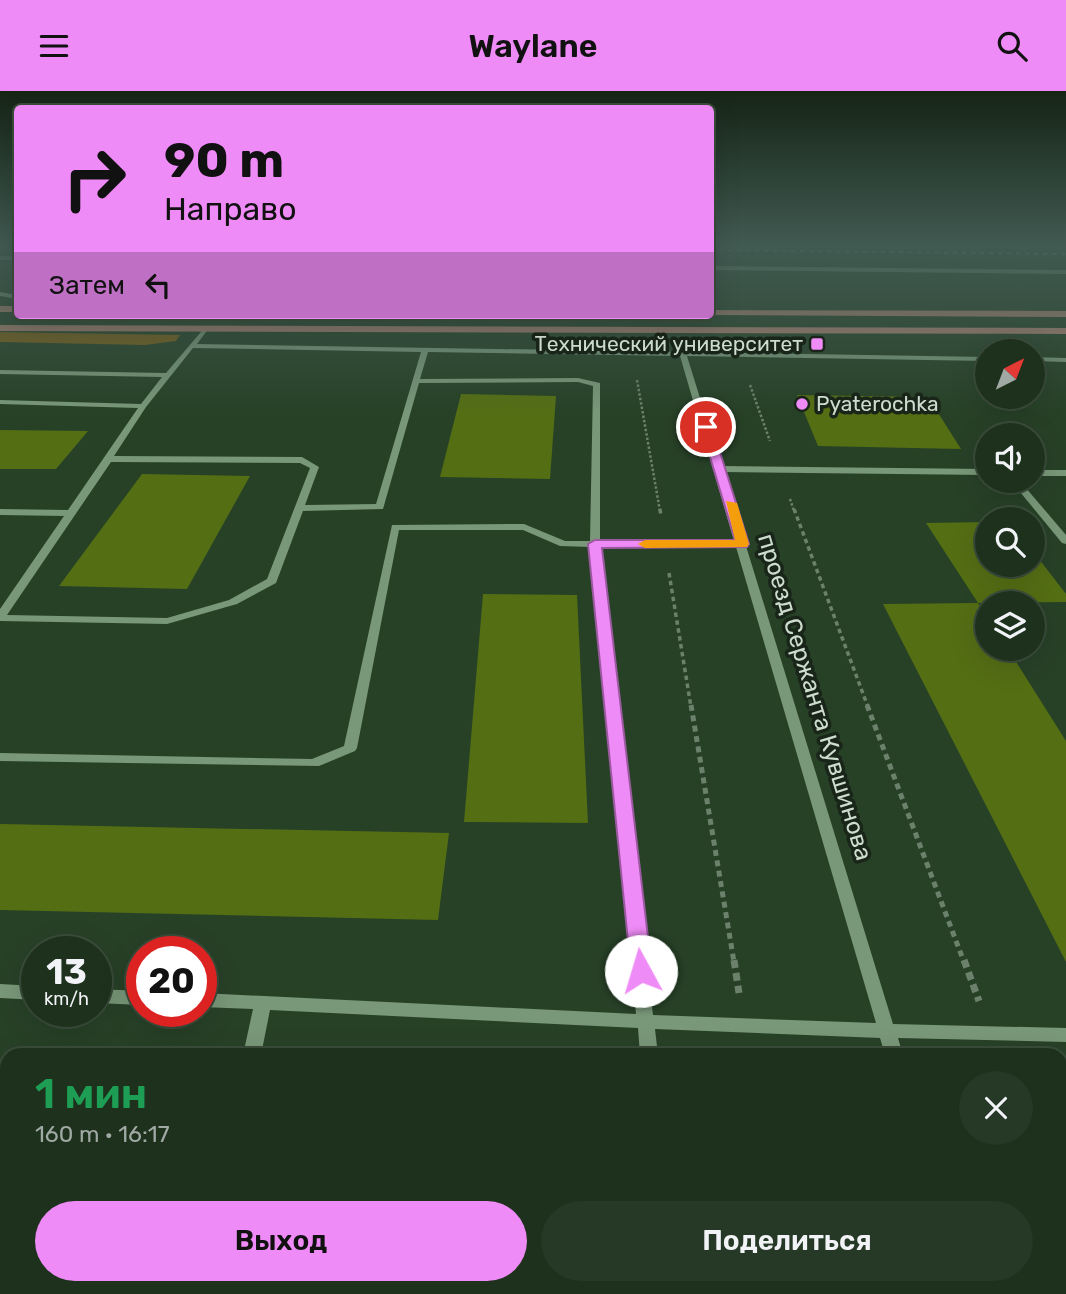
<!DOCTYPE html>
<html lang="ru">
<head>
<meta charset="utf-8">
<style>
	:root { --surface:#1d311d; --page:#253926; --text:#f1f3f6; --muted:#a0a9a4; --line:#3b4c3b; --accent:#ef8bf6 }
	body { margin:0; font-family:Rubik,sans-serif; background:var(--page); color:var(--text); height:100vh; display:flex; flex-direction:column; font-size:26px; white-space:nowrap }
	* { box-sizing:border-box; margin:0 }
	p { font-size:23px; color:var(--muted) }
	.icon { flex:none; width:38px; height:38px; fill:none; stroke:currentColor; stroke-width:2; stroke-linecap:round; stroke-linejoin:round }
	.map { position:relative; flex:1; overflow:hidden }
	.panel { position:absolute; left:0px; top:957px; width:1068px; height:247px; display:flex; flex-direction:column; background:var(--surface); border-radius:21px 21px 0 0; box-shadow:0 7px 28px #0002,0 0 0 2px var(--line) }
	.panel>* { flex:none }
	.hud { position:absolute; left:14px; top:14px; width:700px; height:214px; border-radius:7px; box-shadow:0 7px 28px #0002,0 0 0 2px var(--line); background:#ef8bf6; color:#111; overflow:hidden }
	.needle { width:46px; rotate:42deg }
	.controls { position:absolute; left:975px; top:248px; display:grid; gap:14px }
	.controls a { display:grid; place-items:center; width:70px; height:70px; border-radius:50%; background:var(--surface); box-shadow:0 7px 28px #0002,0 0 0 2px var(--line); font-size:35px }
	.speed { position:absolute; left:21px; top:845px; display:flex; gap:14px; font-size:35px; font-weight:700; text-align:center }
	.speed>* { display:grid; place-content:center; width:91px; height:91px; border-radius:50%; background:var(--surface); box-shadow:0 7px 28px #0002,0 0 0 2px var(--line); line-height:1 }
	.speed small { font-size:18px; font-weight:400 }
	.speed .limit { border:10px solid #d22; background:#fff; color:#111 }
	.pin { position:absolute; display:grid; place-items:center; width:60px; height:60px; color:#fff; margin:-30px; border:4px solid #fff; border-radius:50%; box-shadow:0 2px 7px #0007 }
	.me { position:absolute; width:77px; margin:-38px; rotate:354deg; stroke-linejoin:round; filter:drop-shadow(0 0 5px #0008) }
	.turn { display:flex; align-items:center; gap:24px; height:147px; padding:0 35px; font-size:32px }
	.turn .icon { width:91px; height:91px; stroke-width:2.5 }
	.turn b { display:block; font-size:49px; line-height:60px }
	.then { display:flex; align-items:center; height:66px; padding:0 35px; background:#0003; gap:14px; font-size:26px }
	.round { display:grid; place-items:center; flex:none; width:74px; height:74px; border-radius:37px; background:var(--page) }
	.overview { display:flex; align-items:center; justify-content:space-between; height:119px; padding:0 35px }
	h1 { font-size:42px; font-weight:600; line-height:52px; color:#1e9e55 }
	.action { display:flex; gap:14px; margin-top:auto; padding:14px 35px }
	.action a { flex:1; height:80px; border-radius:42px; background:var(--accent); color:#111; font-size:28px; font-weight:600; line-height:80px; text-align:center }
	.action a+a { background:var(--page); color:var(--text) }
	header { display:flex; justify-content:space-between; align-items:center; height:91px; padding:0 35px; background:var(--accent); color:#111; font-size:32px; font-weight:600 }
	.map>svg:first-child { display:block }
	.green { fill:#7b5e17 }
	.building { fill:#546e14 }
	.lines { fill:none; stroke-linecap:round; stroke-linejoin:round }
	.path-far3 { stroke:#6b816b; stroke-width:2.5; stroke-dasharray:2.5 2; stroke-linecap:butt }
	.path-far2 { stroke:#6b816b; stroke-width:3.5; stroke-dasharray:4.5 3.5; stroke-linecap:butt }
	.path-far1 { stroke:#6b816b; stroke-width:5; stroke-dasharray:6 4.5; stroke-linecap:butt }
	.path { stroke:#6b816b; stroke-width:7; stroke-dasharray:8 5; stroke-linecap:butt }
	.minor { fill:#799779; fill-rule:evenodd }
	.major { fill:#b38374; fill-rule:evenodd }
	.rail { stroke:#a5b7a5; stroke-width:2.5; stroke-dasharray:4.5 4.5; stroke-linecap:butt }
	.route { fill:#ef8bf6; stroke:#9b5aa0; stroke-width:2 }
	.slow { fill:#f59e0b }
	.poi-dot { fill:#ef8bf6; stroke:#192519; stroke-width:2.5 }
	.labels { text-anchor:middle; stroke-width:7; stroke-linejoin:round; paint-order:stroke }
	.far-poi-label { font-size:21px; fill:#cdddcd; stroke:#192519; text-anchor:end }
	.street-label { font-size:24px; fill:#cdddcd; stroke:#192519 }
</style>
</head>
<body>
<header><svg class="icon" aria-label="menu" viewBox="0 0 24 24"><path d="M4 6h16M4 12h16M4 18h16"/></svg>Waylane<svg class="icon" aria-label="search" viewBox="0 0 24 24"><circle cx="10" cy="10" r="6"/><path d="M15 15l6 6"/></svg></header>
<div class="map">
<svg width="1066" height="1203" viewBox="0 0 1066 1203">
	<rect width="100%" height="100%" fill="#274127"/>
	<polygon class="green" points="0,241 180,244 176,250 145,254 0,251"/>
	<g class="building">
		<polygon points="461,303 556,305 550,388 440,386"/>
		<polygon points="797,304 928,306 961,358 818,355"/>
		<polygon points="0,339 88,340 56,378 0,378"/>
		<polygon points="142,383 250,385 187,498 59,495"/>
		<polygon points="987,431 987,474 1032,474 1032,459 1066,503 1066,511 978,512 926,432"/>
		<polygon points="483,503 577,504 588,732 464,731"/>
		<polygon points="978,512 987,526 987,558 1008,558 1066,650 1066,871 883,513"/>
		<polygon points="0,733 449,742 438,829 0,819"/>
	</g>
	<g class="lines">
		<g class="path-far3">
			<polyline points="637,289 660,420"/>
			<polyline points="750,294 770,350"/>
			<polyline points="790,408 794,420"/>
		</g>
		<g class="path-far2">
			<polyline points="660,418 661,425"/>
			<polyline points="794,418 868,616"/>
			<polyline points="669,482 691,616"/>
		</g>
		<g class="path-far1">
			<polyline points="691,614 734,871"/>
			<polyline points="867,614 964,871"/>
		</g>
		<g class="path">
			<polyline points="734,869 739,902"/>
			<polyline points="964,869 979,910"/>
			<polyline points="1060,1117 1066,1126"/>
			<polyline points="790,1197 791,1203"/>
		</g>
		<g class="minor">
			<rect x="0" y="165" width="18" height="4"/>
			<polygon points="710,175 1066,179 1066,183 710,179"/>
			<polygon points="0,201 18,204 18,208 0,205"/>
			<path d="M206,235L209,237L197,253L987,266V270L687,265L721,375L987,378V384L723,381L744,450L748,453L746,455L893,933L1066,937V951L898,947L903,964H885L880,947L655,938L658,964H640L638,937L270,919L261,964H243L253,918L201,916V902L636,923L590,456L560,455L523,439H399L357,657L355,660L319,675L0,670V662L312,668L344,655L392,434L524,433L565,450H590L593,295L578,291L419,292L383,418L303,420L276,492L237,513L167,533L0,530V518L64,425L0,424V418L68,419L138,317L0,313V309L141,313L162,286L0,283V279L166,282ZM193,257L421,261L376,413L305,414L319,376L302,366L114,365L146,316ZM428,261L680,265L734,450H600V292L578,287L420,288ZM111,371L300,372L310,377L267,488L229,509L167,527L7,524ZM600,456H736L876,932L653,924Z"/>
			<polygon points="1032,266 1066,267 1066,271 1032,270"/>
			<rect x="1032" y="379" width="34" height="6"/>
			<polygon points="1011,390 1020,390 1066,444 1066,453 1062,452"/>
			<polygon points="0,893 37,895 37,909 0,907"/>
			<polygon points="96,898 142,900 142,914 96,912"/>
			<polygon points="153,1197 175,1197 172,1203 150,1203"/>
			<polygon points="655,1197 677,1197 678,1203 656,1203"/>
			<polygon points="953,1197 975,1197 977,1203 955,1203"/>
		</g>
		<g class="major">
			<rect x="0" y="215" width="18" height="6"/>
			<polygon points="710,219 1066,220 1066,226 707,224 710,224"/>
			<polygon points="0,234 1066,237 1066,243 0,240"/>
		</g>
		<polyline class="rail" points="710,159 1066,163"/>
	</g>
	<linearGradient id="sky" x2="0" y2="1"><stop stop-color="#152415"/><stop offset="0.48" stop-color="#415a52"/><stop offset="1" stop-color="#415a52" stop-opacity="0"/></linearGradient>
	<rect width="1066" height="322" fill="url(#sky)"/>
	<polygon class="route" points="706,333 712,336 749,453 747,456 602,457 652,880 649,886 641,888 634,886 631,880 588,453 595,449 735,449 701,336"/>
	<polygon class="slow" points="726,410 737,412 749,453 747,456 645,457 638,453 645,449 735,449"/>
	<g class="poi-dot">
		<rect x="810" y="246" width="14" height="14" rx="3.5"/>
		<circle cx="802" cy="313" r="7"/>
	</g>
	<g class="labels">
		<g class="far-poi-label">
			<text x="803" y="260">Технический университет</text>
			<text x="816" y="320" text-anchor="start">Pyaterochka</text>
		</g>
		<g class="street-label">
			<text transform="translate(815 606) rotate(73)" y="8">проезд Сержанта Кувшинова</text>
		</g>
	</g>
</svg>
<div class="controls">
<a><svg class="needle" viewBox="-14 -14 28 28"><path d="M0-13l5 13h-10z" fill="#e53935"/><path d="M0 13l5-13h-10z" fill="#a0a9a4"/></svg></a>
<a><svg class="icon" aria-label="sound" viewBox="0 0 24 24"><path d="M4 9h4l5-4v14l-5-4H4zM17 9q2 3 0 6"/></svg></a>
<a><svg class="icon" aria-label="search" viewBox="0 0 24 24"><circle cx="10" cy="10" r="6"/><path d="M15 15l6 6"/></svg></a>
<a><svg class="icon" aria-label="layers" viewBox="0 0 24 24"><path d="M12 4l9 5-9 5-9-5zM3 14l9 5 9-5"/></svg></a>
</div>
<div class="speed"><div>13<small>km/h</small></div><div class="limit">20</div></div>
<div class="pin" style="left:706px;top:336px;background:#d93025"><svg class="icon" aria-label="arrive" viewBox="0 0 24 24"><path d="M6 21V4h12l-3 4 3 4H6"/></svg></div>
<svg class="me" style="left:641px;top:880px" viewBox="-20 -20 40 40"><circle r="19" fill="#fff"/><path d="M0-13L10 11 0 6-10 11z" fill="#ef8bf6"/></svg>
<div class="hud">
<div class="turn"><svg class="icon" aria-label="right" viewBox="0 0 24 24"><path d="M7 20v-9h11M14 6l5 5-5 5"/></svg><div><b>90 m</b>Направо</div></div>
<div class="then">Затем<svg class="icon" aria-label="left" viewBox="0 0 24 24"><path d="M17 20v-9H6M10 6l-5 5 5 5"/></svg></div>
</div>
<section class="panel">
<div class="overview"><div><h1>1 мин</h1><p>160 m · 16:17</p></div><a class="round"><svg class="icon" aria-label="close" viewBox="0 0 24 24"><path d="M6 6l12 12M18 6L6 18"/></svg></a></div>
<div class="action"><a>Выход</a><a>Поделиться</a></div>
</section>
</div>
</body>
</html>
